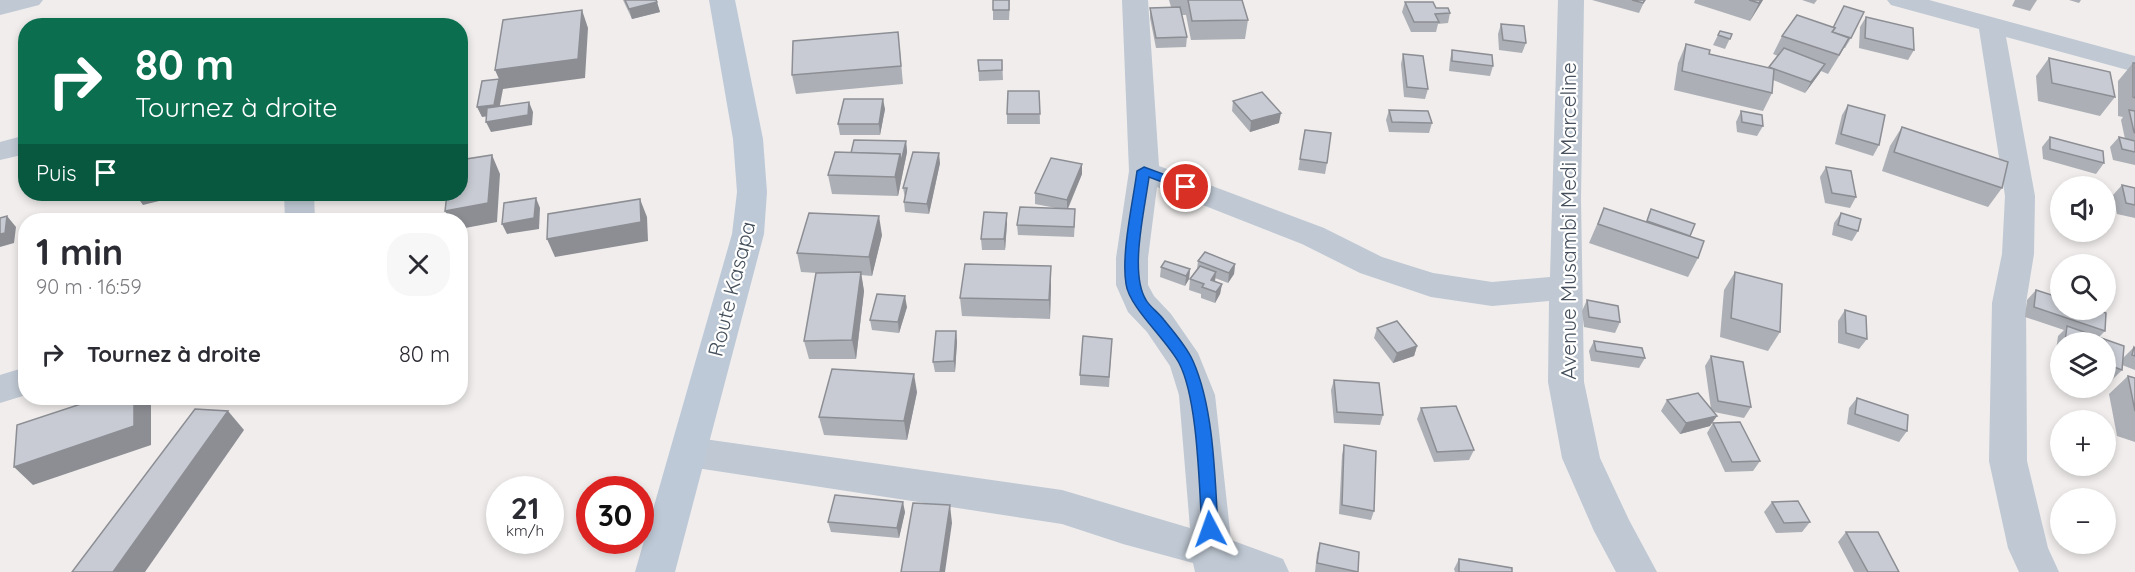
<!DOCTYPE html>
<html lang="fr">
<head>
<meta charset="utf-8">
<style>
	:root { --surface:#fff; --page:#f7f7f7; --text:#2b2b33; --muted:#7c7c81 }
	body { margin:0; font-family:Quicksand,sans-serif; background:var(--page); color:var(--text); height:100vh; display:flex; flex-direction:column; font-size:22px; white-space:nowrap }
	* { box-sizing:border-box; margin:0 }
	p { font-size:20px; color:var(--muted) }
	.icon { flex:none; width:33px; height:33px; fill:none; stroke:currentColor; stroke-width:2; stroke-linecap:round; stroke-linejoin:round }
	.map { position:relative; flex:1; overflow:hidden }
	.sheet { position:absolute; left:18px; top:213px; width:450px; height:192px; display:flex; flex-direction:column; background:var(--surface); border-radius:24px; box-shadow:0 3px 9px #0003 }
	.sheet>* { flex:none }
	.top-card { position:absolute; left:18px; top:18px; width:450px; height:183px; border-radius:24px; box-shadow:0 3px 9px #0003; background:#0b6e4f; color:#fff; overflow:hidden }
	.buttons { position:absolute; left:2050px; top:176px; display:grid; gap:12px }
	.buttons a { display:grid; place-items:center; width:66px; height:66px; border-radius:50%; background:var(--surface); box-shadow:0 3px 9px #0003; font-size:30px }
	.speed { position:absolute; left:486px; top:476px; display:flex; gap:12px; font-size:30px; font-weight:700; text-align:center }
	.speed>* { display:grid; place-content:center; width:78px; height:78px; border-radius:50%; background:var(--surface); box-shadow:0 3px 9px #0003; line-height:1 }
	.speed small { font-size:15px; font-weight:400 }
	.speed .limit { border:9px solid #d22; background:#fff; color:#111 }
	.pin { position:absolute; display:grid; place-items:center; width:51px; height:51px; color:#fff; margin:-26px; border:3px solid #fff; border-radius:50%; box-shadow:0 2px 6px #0007 }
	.me { position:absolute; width:66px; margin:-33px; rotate:356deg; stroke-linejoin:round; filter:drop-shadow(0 0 4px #0008) }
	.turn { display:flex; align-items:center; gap:21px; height:126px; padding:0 18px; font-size:27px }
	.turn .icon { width:78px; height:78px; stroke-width:2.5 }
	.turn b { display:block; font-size:42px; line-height:51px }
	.then { display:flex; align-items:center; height:57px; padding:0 18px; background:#0003; gap:12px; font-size:22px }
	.round { display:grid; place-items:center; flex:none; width:63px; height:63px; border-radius:24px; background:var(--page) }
	.head { display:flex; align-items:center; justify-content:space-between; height:102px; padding:0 18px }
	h1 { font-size:36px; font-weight:800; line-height:45px }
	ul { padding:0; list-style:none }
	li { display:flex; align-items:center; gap:18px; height:78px; padding:0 18px }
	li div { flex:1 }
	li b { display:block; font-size:22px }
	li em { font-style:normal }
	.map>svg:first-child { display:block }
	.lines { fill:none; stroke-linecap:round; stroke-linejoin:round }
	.minor { fill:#bfc8d3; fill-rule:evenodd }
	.secondary { fill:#bec9d7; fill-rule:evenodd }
	.wall { fill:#acafb5 }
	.shaded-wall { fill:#8c8e94 }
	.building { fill:#c8cbd3; stroke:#8c8e94; stroke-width:1.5 }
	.route { fill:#1a73e8; stroke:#114b97; stroke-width:1.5 }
	.labels { text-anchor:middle; stroke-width:4.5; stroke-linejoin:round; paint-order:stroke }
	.street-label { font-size:21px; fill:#444f5b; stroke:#fff }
</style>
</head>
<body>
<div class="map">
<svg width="2135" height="572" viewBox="0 0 2135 572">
	<rect width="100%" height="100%" fill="#f0edec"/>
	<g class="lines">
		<g class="minor">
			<polygon points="0,0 43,0 39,5 0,15"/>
			<polygon points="1122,0 1148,0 1159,166 1324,228 1382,257 1433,273 1492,282 1550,277 1558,0 1584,0 1581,199 1584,382 1600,458 1629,520 1657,572 1616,572 1594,531 1562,458 1548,382 1549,301 1492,306 1431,297 1360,273 1302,244 1157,187 1148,258 1148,285 1154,296 1171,314 1198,353 1215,395 1231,540 1283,559 1289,572 1195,572 1193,563 1123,544 1062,524 690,467 677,463 671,452 677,441 690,437 1062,490 1190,528 1179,395 1170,366 1147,332 1128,312 1116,285 1116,258 1129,171"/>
			<polygon points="1887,0 1929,0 2135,56 2135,72 2006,37 2035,196 2034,254 2026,303 2027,461 2048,548 2059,572 2019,572 2008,548 1989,461 1992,303 2002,254 2005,196 1979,29 1891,5"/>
			<polygon points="26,135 26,154 0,160 0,142"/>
			<polygon points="284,194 314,194 315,220 285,220"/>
			<polygon points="26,367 26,395 0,403 0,375"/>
		</g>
		<polygon class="secondary" points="709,0 735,0 763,139 767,192 764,234 675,572 635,572 732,234 737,192 733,139"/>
	</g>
	<g class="wall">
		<polygon points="623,0 656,0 660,12 632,19"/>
		<polygon points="993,0 1010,0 1009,20 993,20"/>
		<polygon points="1169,0 1242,0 1248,20 1245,39 1191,40 1186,15 1182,15 1187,37 1186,47 1156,48 1150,18 1150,8 1171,7"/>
		<polygon points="1592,0 1645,0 1639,13"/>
		<polygon points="1695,0 1763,0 1750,21 1694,3"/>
		<polygon points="1802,0 1817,0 1814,4"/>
		<polygon points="2015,0 2037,0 2030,11 2012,6"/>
		<polygon points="2069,0 2081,0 2079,3"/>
		<polygon points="1405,2 1436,8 1450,13 1448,23 1438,24 1436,32 1411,32 1402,12"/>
		<polygon points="1866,17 1914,50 1908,60 1859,48 1860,27"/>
		<polygon points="1501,24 1526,43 1522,53 1499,50 1498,34"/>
		<polygon points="1720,31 1732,34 1725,49 1713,45"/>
		<polygon points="1782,36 1851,38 1845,48 1844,48 1828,74 1821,71 1805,93 1773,80 1772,93 1763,111 1674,90 1678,63 1686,44 1709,54 1769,68 1778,56 1773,54"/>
		<polygon points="1452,50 1493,66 1490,76 1449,71 1450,60"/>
		<polygon points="900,51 903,84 796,94 792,75"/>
		<polygon points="1403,54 1428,89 1425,99 1404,97 1401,64"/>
		<polygon points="2049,58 2115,97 2100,116 2038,101 2036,76"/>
		<polygon points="978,60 1002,60 1003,80 979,81"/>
		<polygon points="2133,63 2135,63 2135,165 2113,160 2110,147 2119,137 2125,139 2121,120 2123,117 2118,116 2118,81"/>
		<polygon points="1039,91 1040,124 1007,124 1007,114"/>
		<polygon points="1233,101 1279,123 1250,132 1232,111"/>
		<polygon points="1848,105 1879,145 1873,156 1835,144 1842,115"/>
		<polygon points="885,109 880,135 840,135 838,124"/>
		<polygon points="1389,110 1432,123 1429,133 1389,132 1386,120"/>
		<polygon points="1741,111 1763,126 1757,136 1737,132 1736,122"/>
		<polygon points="1902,127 2002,188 1988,207 1882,171 1890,146"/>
		<polygon points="1305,130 1327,163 1325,174 1298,170"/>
		<polygon points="2050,137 2104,163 2096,174 2043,159 2042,147"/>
		<polygon points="906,141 907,152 898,196 832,194 828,175 851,153"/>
		<polygon points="940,163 929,214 905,212 904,202 905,198 903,188"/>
		<polygon points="1082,164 1082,174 1068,209 1075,220 1074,237 1018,235 1017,225 1061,209 1035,204 1035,193"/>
		<polygon points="1826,167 1856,197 1850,208 1825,203 1820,177"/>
		<polygon points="2122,185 2135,188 2135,218 2117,214 2113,195"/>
		<polygon points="1604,208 1646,222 1651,209 1690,237 1698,258 1688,277 1589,243"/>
		<polygon points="1841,213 1858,231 1852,241 1832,235 1834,223"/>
		<polygon points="1007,223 1005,250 982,250 981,239"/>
		<polygon points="882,235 872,276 861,275 864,291 856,359 809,359 804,341 817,273 801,272 797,253"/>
		<polygon points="1198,261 1235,264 1234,274 1228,283 1215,278 1215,281 1222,284 1220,294 1215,303 1201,298 1201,294 1189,290 1190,279 1197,269"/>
		<polygon points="1161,267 1190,269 1189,279 1185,286 1160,277"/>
		<polygon points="1735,272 1780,332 1768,351 1720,337 1724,290"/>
		<polygon points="1051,285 1050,319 962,316 960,298"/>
		<polygon points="2036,290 2061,298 2061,309 2094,309 2106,313 2105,331 2099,337 2124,346 2122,363 2123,358 2134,347 2135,348 2135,370 2122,365 2122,370 2112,380 2106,378 2106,342 2061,342 2061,362 2055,359 2058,336 2064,330 2025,317 2027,300"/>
		<polygon points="1587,300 1620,322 1615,333 1584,327 1582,311"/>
		<polygon points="907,307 899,333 872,330 870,320"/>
		<polygon points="1845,310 1867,339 1859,349 1838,343 1838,321"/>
		<polygon points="1377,328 1417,346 1414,356 1393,363 1374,338"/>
		<polygon points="956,331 957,342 955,372 935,372 933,362"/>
		<polygon points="1112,339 1109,387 1080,385 1080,375"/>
		<polygon points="1594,341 1645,358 1639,368 1591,361 1589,351"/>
		<polygon points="1711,356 1751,407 1744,418 1714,412 1710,426 1680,434 1661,411 1667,400 1711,409 1705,366"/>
		<polygon points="2128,376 2135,378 2135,442 2117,436 2109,394"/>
		<polygon points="1334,380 1383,415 1380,425 1334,423 1331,390"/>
		<polygon points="917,392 907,440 824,435 819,417"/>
		<polygon points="1857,398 1907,431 1899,442 1847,424 1849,408"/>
		<polygon points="1421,408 1474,450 1469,460 1434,462 1417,419"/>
		<polygon points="1713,423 1760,461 1753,471 1725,472 1707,433"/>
		<polygon points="1344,445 1374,511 1371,520 1339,514 1342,455"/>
		<polygon points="1772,502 1810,522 1802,532 1776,533 1764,512"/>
		<polygon points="905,512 899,538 831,532 828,522"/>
		<polygon points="1846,532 1899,572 1854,572 1838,542"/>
		<polygon points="1320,543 1358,572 1315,572 1317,553"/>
		<polygon points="1459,559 1512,572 1455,572 1454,569"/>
	</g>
	<g class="shaded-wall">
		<polygon points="1761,0 1763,0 1750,21 1759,3"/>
		<polygon points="657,2 660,12 632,19 629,9"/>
		<polygon points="582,10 588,28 585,78 503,89 498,115 482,117 477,107 499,79 495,70"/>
		<polygon points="1825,64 1819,74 1805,93 1811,82"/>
		<polygon points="883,99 885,109 880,135 879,124"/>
		<polygon points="529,102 533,112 532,125 491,132 486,122"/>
		<polygon points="1281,113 1279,123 1250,132 1251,121"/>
		<polygon points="906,141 907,152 898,196 895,177 900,154"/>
		<polygon points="939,153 940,163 929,214 927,204"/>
		<polygon points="492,155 500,174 497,222 460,229 460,220 450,220 445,211"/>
		<polygon points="1082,164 1082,174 1067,210 1067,200"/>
		<polygon points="135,194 187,194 143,205"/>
		<polygon points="536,198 540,208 539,229 507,234 502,224"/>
		<polygon points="640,199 647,217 648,241 555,257 547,239"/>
		<polygon points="1007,213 1007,223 1005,250 1004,239"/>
		<polygon points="7,216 16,227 14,243 0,247 0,234"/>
		<polygon points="879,216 882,235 872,276 869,257"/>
		<polygon points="1235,264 1234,274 1228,283 1229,273"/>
		<polygon points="1051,266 1051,285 1050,319 1049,300"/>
		<polygon points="1190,269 1189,279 1185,286 1186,276"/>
		<polygon points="861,272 864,291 856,359 852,340"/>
		<polygon points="1216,272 1215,282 1211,280"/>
		<polygon points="1222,284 1220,294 1215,303 1216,292"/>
		<polygon points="905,296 907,307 899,333 898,322"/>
		<polygon points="956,331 957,342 955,372 954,361"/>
		<polygon points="1417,346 1414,356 1393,363 1397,353"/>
		<polygon points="914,374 917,392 907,440 904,421"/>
		<polygon points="134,398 144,398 151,405 151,445 33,485 14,467"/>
		<polygon points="228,411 244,430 145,572 113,572"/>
		<polygon points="1717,416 1710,426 1680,434 1686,423"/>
		<polygon points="903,502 905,512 899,538 897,528"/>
		<polygon points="950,505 952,523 945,572 940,572"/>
	</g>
	<g class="building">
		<polygon points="625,0 656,0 657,2 629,9"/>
		<rect x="993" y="0" width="16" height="10"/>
		<polygon points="1188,0 1242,0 1248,20 1192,21"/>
		<polygon points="1632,0 1645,0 1643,3"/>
		<polygon points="1749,0 1761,0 1759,3"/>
		<polygon points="1405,2 1433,2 1436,8 1448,8 1450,13 1435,14 1439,22 1414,22"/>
		<polygon points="1844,6 1864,12 1851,38 1832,32 1835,28 1833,28"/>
		<polygon points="1180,7 1187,37 1156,38 1150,8"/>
		<polygon points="582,10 578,59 495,70 503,20"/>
		<polygon points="1797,15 1835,28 1832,32 1849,38 1839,55 1782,36"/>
		<polygon points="1866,17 1913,28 1914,50 1865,38"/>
		<polygon points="1501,24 1524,26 1526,43 1503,40"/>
		<polygon points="1720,31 1732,34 1730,39 1718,35"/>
		<polygon points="898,32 901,66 792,75 793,41"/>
		<polygon points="1686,44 1710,50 1709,54 1774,69 1772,93 1682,71"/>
		<polygon points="1784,48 1825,64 1811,82 1769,67"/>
		<polygon points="1452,50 1492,55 1493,66 1452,61"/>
		<polygon points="1403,54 1423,56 1428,89 1407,87"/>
		<polygon points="2049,58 2110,72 2115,97 2052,83"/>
		<polygon points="978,60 1002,60 1002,70 979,71"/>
		<polygon points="2133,63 2135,63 2135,98 2133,97"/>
		<polygon points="499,79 494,105 477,107 482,81"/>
		<polygon points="1008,91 1039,91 1040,114 1007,114"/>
		<polygon points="1262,92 1281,113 1251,121 1233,101"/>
		<polygon points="844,99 883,99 879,124 838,124"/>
		<polygon points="529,102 528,115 486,122 487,108"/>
		<polygon points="1848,105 1885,115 1879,145 1841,134"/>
		<polygon points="1389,110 1428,111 1432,123 1392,122"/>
		<polygon points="2129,110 2135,111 2135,133 2134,132"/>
		<polygon points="1741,111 1762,115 1763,126 1742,122"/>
		<polygon points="1902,127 2008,162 2002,188 1894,152"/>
		<polygon points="1305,130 1331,133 1327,163 1300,159"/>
		<polygon points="2050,137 2103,151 2104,163 2050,149"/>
		<polygon points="2119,137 2135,141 2135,152 2122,149"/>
		<polygon points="854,140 906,141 901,162 900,154 851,153"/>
		<polygon points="835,152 900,154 895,177 828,175"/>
		<polygon points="913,152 939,153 927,204 904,202 907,188 903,188"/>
		<polygon points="492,155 488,203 445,211 447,194 460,194 460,160"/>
		<polygon points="1051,158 1082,164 1067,200 1035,193"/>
		<polygon points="1826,167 1851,171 1856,197 1832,193"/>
		<polygon points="2122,185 2135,188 2135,205 2126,203"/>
		<polygon points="536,198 534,218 502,224 504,203"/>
		<polygon points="640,199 641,222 547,239 548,214"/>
		<polygon points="1020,207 1075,209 1074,227 1017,225"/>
		<polygon points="1604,208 1704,241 1698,258 1598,224"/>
		<polygon points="1651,209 1695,224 1690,236 1647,221"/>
		<polygon points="984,212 1007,213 1004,239 981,239"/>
		<polygon points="809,213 879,216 869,257 797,253"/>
		<polygon points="1841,213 1861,219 1858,231 1838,225"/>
		<polygon points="7,216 5,233 0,234 0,218"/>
		<polygon points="1205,252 1235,264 1229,273 1198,261"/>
		<polygon points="1165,261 1190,269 1186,276 1161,267"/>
		<polygon points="965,264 1051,266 1049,300 960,298"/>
		<polygon points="1200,266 1216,272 1211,280 1222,284 1216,292 1202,287 1204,284 1190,279"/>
		<polygon points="861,272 852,340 804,341 816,273"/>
		<polygon points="1735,272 1782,284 1780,332 1731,318"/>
		<polygon points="2036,290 2061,298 2061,309 2094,309 2106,313 2105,331 2034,307"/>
		<polygon points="877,294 905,296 898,322 870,320"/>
		<polygon points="1587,300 1618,306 1620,322 1589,317"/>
		<polygon points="1845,310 1866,316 1867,339 1846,333"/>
		<polygon points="1397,321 1417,346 1397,353 1377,328"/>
		<polygon points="2067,326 2124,346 2122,370 2106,364 2106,342 2065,342"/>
		<polygon points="936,331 956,331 954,361 933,362"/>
		<polygon points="1083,336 1112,339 1109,377 1080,375"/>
		<polygon points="1594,341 1642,348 1645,358 1596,351"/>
		<polygon points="2134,347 2135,348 2135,356 2132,355"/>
		<polygon points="1711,356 1743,362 1751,407 1718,401"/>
		<polygon points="832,369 914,374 904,421 819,417"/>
		<polygon points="2128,376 2135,378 2135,411"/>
		<polygon points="1334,380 1379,383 1383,415 1337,412"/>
		<polygon points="1698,393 1717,416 1686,423 1667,400"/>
		<polygon points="99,398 134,398 134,426 14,467 17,425"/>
		<polygon points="1857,398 1908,415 1907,431 1855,414"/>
		<polygon points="1456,406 1474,450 1437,452 1421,408"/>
		<polygon points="195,409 228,411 113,572 72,572"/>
		<polygon points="1740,422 1760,461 1732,462 1713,423"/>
		<polygon points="1344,445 1376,451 1374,511 1342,505"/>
		<polygon points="835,495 903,502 897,528 828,522"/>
		<polygon points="1798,501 1810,522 1784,523 1772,502"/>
		<polygon points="913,503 950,505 940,572 901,572"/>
		<polygon points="1846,532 1878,532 1899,572 1868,572"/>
		<polygon points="1320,543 1359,552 1358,572 1317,563"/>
		<polygon points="1459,559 1512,568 1512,572 1459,572"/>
	</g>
	<path class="route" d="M1144,167L1190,184L1192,187L1186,191L1149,177C1145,208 1129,273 1146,300C1150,307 1159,313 1164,320C1174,332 1187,347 1193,361C1214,408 1215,478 1218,529L1216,534L1210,536L1204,534L1202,529C1199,486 1198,399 1179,363C1166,339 1129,307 1126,284C1121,253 1133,202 1137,171Z"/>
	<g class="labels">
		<g class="street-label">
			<text transform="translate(1569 221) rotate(-90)" y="7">Avenue Musambi Medi Marceline</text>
			<text transform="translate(732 289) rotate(-76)" y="7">Route Kasapa</text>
		</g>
	</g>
</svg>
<div class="buttons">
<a><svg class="icon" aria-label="sound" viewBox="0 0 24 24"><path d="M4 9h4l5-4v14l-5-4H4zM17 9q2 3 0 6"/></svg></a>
<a><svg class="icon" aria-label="search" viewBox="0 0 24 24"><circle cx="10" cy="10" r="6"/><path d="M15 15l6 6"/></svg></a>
<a><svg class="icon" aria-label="layers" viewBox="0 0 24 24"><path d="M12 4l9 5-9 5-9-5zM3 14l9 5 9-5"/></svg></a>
<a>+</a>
<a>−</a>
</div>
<div class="speed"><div>21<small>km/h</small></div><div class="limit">30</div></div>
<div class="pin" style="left:1186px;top:187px;background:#d93025"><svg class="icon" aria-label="arrive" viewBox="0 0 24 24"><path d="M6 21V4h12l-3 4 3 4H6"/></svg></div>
<svg class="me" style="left:1210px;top:529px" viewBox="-20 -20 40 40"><path d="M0-17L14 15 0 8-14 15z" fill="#1a73e8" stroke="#fff" stroke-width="4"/></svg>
<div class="top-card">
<div class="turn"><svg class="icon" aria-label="right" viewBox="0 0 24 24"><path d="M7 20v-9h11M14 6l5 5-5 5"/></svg><div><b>80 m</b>Tournez à droite</div></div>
<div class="then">Puis<svg class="icon" aria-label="arrive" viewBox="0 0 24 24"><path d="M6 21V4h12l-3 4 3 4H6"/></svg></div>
</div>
<section class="sheet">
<div class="head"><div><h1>1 min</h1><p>90 m · 16:59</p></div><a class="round"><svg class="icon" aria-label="close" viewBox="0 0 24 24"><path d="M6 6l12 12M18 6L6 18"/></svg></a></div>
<ul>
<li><svg class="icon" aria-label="right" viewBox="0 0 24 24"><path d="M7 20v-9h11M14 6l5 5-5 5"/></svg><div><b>Tournez à droite</b></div><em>80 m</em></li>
</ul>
</section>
</div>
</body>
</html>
